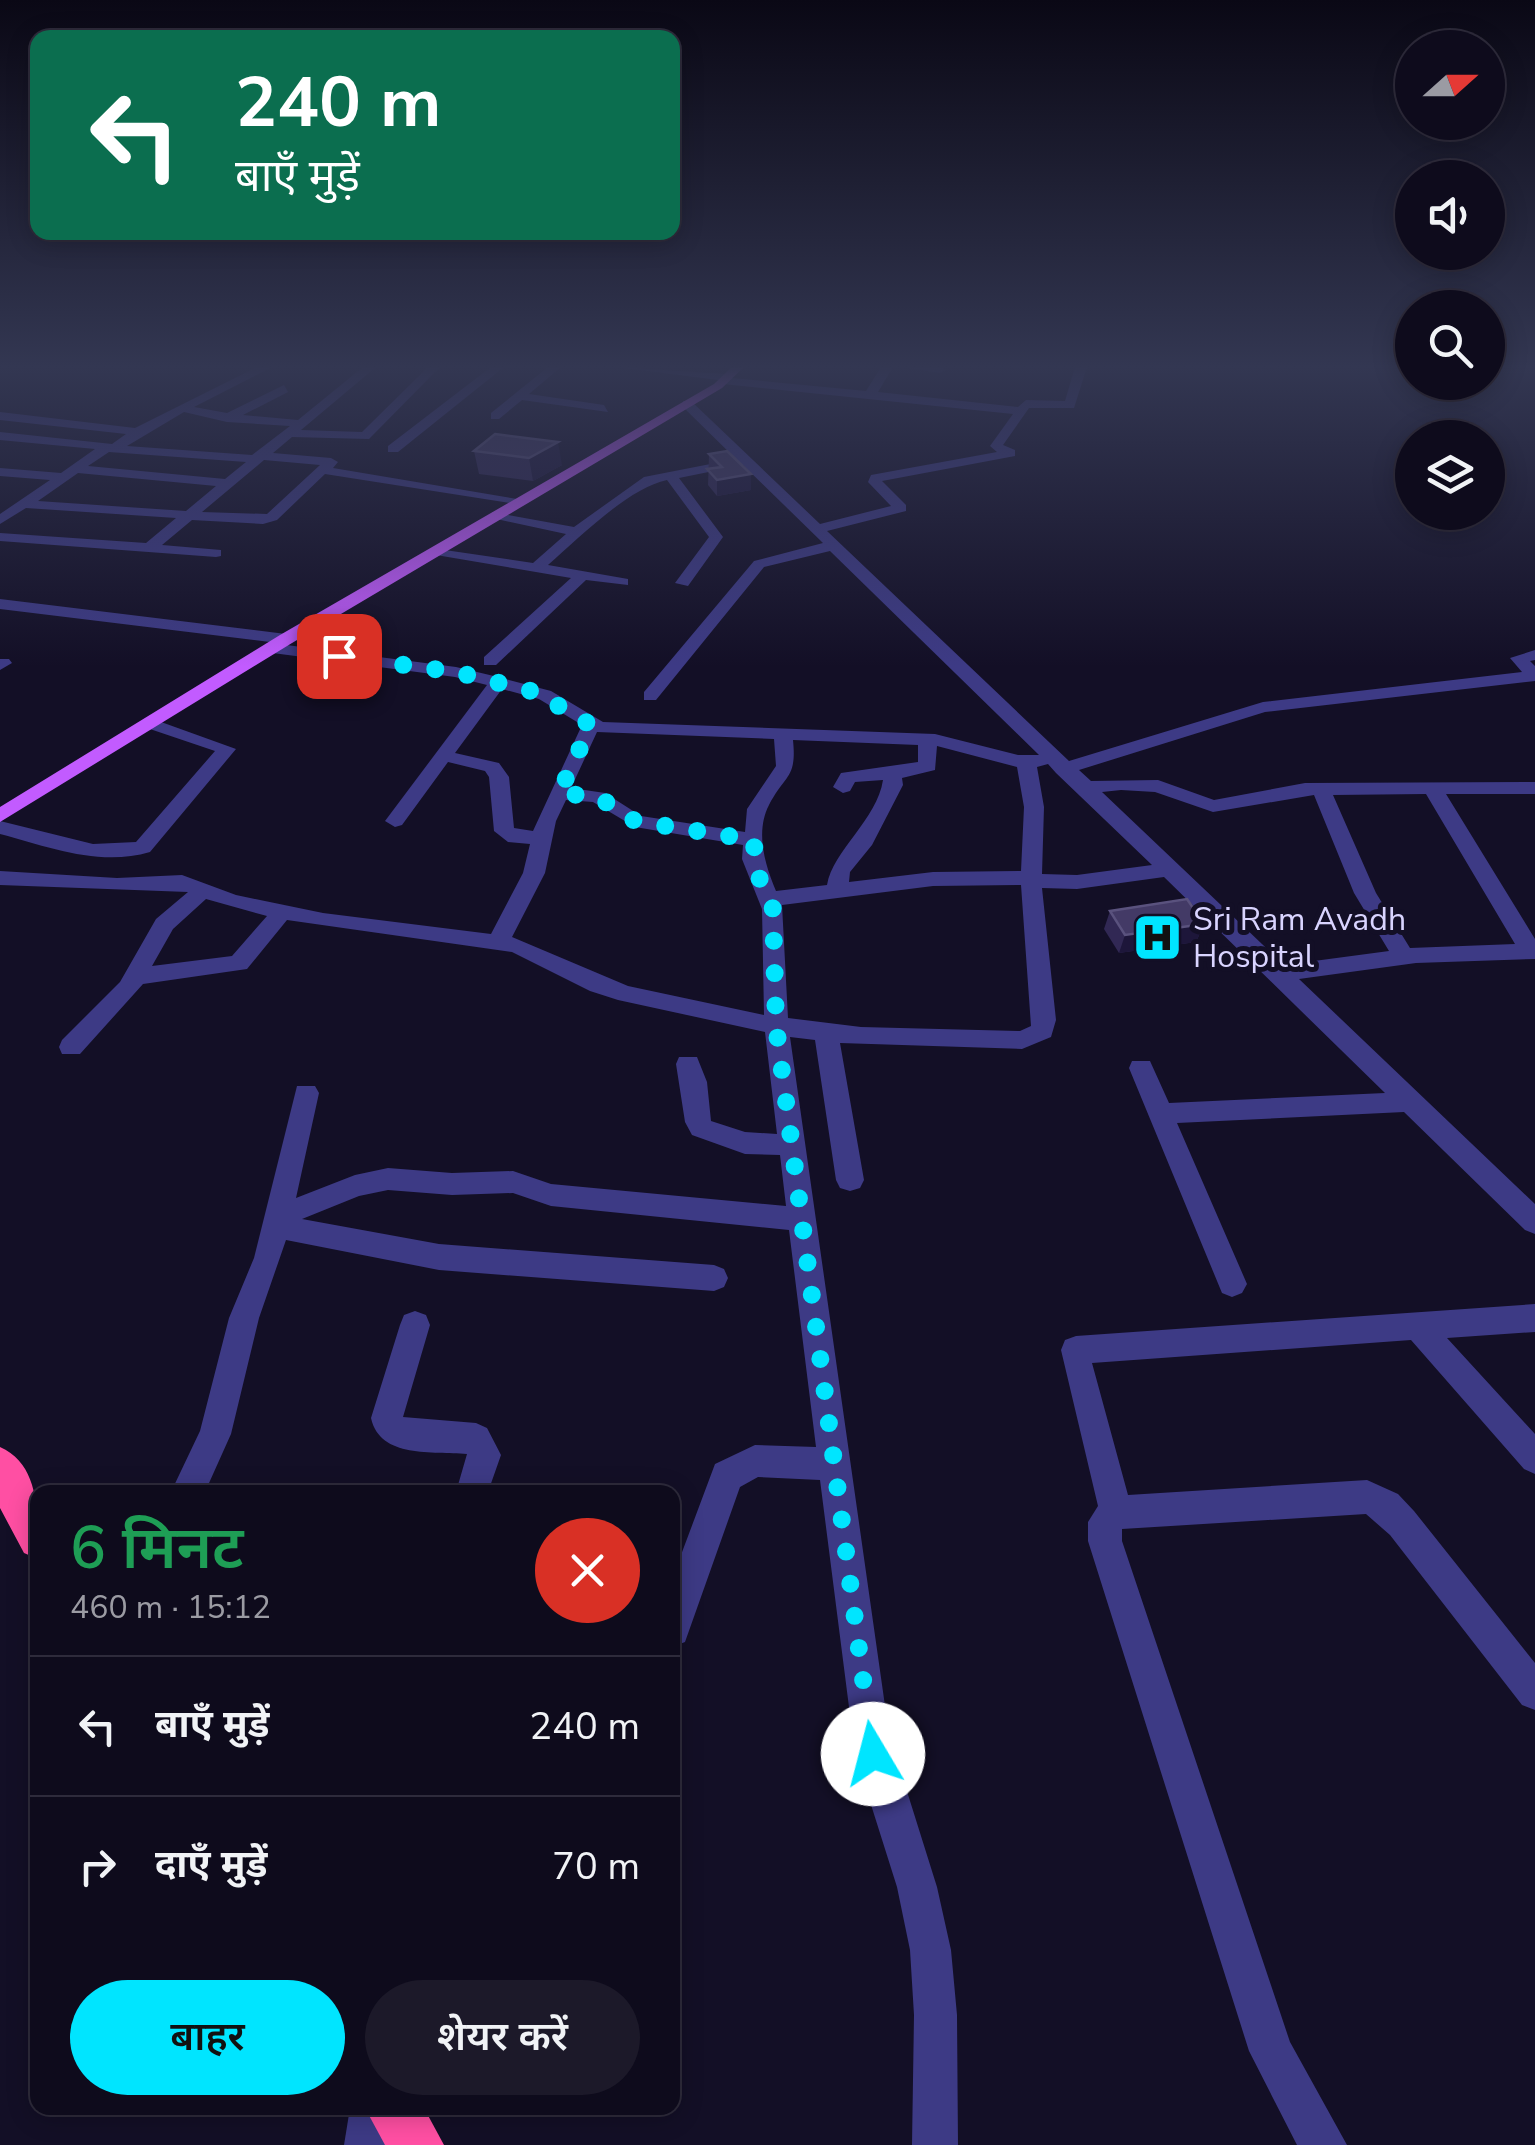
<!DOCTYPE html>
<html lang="hi">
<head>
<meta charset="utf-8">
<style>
	:root { --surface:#0e0b1c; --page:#1c1929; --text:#f1f3f6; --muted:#9b9ba3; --line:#2e2b3b; --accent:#00e5ff }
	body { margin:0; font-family:"Nunito Sans","Noto Sans Devanagari",sans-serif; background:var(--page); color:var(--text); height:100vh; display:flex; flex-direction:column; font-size:38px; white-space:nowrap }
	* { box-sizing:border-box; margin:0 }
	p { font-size:32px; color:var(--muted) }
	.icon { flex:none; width:55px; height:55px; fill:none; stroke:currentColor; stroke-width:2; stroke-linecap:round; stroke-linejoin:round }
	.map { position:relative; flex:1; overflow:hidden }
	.side { position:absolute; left:30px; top:1485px; width:650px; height:630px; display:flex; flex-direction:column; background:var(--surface); border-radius:20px; box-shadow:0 5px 25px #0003,0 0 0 2px var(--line) }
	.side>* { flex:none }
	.top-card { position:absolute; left:30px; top:30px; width:650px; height:210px; border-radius:20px; box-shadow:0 5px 25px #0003,0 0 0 2px var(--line); background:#0b6e4f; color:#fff; overflow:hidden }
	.needle { width:65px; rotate:69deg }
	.fabs { position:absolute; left:1395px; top:30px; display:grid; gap:20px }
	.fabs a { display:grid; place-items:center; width:110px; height:110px; border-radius:50%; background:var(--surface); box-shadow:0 5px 25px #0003,0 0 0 2px var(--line); font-size:50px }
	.pin { position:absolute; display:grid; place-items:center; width:85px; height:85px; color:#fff; margin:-42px; border-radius:20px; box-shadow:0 5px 15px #0006 }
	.me { position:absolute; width:110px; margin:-55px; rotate:352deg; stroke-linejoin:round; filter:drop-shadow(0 0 8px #0008) }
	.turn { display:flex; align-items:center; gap:35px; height:210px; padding:0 40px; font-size:45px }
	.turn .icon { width:130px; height:130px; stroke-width:2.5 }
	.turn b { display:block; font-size:70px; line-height:85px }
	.round { display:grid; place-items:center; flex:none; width:105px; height:105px; border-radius:52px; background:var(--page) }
	.summary { display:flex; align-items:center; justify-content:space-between; height:170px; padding:0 40px }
	h1 { font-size:60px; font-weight:600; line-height:75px; color:#1e9e55 }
	.primary-button { display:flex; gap:20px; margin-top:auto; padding:20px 40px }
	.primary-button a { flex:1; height:115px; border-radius:60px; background:var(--accent); color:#111; font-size:40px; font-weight:600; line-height:115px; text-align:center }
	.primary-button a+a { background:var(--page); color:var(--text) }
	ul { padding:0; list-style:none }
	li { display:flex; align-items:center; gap:30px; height:140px; padding:0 40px; border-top:2px solid var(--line) }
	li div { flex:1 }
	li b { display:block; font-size:38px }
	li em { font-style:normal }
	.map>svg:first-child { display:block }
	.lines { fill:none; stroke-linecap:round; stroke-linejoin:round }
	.minor { fill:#3d3a85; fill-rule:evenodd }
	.major { fill:#c25bff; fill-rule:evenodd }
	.highway { fill:#ff4fa3; fill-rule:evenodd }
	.wall { fill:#312854 }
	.shaded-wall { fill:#1d163a }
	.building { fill:#433a66; stroke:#5a527e; stroke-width:2.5 }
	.route { stroke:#00e5ff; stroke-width:18; stroke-dasharray:0 32.4 }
	.labels { text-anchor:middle; stroke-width:10; stroke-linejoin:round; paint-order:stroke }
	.poi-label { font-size:32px; fill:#d9d4ff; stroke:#130f26; text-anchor:start }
</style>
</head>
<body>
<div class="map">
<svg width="1535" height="2145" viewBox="0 0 1535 2145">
	<rect width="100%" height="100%" fill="#130f26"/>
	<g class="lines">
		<g class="minor">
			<path d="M257,367H272L194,407L227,413L284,385L288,392L243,415L298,420L363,367H376L301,430L362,432L428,367H440L369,439L292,437L273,453L331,458L338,462L333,468L529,501L522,505L325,474L277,520L263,524L192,520L162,545L221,550V556L216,557L0,541V533L146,543L176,518L26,508L0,524V514L50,480L0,476V468L61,473L95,449L0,440V432L112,444L126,434L0,420V412L135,428ZM184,412L227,422L290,426L252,455L127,446ZM109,452L246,462L225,479L88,466ZM264,460L320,465L267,514L202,512ZM78,473L216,486L186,511L38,501Z"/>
			<polygon points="491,367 504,367 398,452 388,452 388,446"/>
			<polygon points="548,367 561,367 529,394 604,405 608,412 522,400 499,419 491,419 491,413"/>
			<path d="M616,367L727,374L732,378L866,391L881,367H893L878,392L1018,407L1026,400L1065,401L1075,367H1087L1074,408H1029L1003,445L1015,450V456L882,481L906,505V511L827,531L1069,761L1263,702L1522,672L1510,658L1535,650V660L1530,661L1535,666V681L1265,712L1079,770L1091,781L1158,780L1214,800L1305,783L1535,782V794H1446L1535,939V959L1416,963L1299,979L1535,1204V1234L1525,1230L1404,1112L1177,1123L1247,1284L1242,1293L1232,1297L1222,1293L1129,1068L1132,1061H1150L1169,1103L1385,1093L1164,877L1077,889L1042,888L1056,1020L1051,1037L1022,1049L840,1043L864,1180L860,1188L850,1191L840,1188L836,1180L815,1040L790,1037L889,1734L937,1887L951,1950L957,2015L958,2145H912L914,2015L910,1950L897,1887L855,1754L820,1480L758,1477L740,1487L685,1642L672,1647V1579L715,1464L755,1445L816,1447L789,1230L551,1206L513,1193L452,1195L388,1190L359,1196L302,1219L439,1244L714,1265L724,1269L728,1278L724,1287L714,1291L439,1270L286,1240L259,1318L231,1434L205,1492H171L200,1431L229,1318L254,1258L297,1086H315L319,1093L296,1198L355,1175L388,1168L452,1173L513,1171L551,1184L786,1206L780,1155L745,1154L692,1135L685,1122L676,1064L679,1057H697L707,1082L711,1121L745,1132L777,1134L765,1032L618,1000L590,991L512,952L287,920L247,969L143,984L80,1054H62L59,1047L62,1040L120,982L156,919L188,892L0,885V871L117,878L182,875L236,895L323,913L491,934L523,873L530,844L508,842L494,831L489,777L485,771L448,762L402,825L395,827L385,821L487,685L455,677L265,652V644L271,643L456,667L498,677L551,691L603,722L935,734L1018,755H1039L830,551L764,567L656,700H644V692L754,561L823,543L743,465L679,478L723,537L688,586L675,583L709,537L667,480C628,488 578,539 548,565L628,579V585L586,580L496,665H484V657L571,578L436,555L431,554V548L533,563L566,534L492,518V512L574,527L644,477L736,459L683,407V401H691L820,524L891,506L868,482L871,475L997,452L990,446L1013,414L723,384L718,380ZM502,689L539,699L582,725L533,831L514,828L509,777L499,763L455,753ZM597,732L774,739L776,766L747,809L745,832L641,816L605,793L571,788ZM793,740L918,745V762L841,773L833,787L843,793L850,791L855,782L883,780C877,820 833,850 827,885L776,891C765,865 755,832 769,805C785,774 797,779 793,740ZM937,746L1017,767L1024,807L1021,871L933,872L849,882L850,872L872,845L903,785L902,778L935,770ZM1048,764L1056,773L1152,865L1077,875L1042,874L1044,807L1037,767ZM1121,790L1155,792L1213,812L1314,795L1354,893L1389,951L1284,965L1102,792ZM1426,794L1515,944L1410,948L1376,893L1333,795ZM566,800L593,802L635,827L743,845L742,859L762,909L764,1015L628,986L512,937L545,873L556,821ZM1021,885L1031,1026L1020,1031L861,1027L788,1018L782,905L933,886ZM206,899L267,916L232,956L152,966L173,929Z"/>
			<polygon points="903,367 941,367 946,370 940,373"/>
			<polygon points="0,599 286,634 294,639 286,644 0,609"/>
			<polygon points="0,659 9,659 12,663 0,670"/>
			<path d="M150,718L236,749L150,852C100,867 49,847 0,834V821L93,844L136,842L215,751L144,727V719Z"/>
			<polygon points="1535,1304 1535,1332 1447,1338 1535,1434 1535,1474 1524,1469 1411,1340 1092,1363 1128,1495 1367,1480 1398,1494 1414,1511 1535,1663 1535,1710 1522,1705 1390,1535 1366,1514 1122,1529 1122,1541 1290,2042 1347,2145 1297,2145 1249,2051 1088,1541 1088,1522 1098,1506 1061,1350 1065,1340 1076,1336"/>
			<path d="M415,1311L426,1315L430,1325L403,1417L476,1423L487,1428L501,1455L488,1492H456L467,1454C433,1451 380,1459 371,1418L400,1325L404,1315Z"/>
			<polygon points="350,2108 395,2108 390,2145 344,2145"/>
		</g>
		<polygon class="major" points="732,367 744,367 722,388 292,643 0,822 0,807 280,635 714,384"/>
		<g class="highway">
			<path d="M0,1447C42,1465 38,1521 38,1559L24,1553L0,1508Z"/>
			<polygon points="365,2108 424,2108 444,2145 385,2145"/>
		</g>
	</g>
	<g class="wall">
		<polygon points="495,434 562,465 533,481 479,474 474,451"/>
		<polygon points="709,454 751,474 751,490 717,496 708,485"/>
		<polygon points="1110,911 1204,924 1196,942 1119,953 1104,929"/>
	</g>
	<g class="shaded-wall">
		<polygon points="558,442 562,465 533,481 529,458"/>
		<polygon points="751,474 751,490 717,496 717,480"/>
		<polygon points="1204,924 1196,942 1119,953 1125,935"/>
	</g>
	<g class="building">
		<polygon points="495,434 558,442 529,458 474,451"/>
		<polygon points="727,451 751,474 717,480 707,469 722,467 709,454"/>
		<polygon points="1187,899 1204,924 1125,935 1110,911"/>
	</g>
	<linearGradient id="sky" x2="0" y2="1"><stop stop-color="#0a0815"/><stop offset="0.55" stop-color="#333752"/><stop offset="1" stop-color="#333752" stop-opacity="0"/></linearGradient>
	<rect width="1535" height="667" fill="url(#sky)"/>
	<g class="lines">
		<polyline class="route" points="339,656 456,672 535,692 591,725 559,793 598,797 635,821 754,840 755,868 773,909 776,1026 873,1754"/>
	</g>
	<defs>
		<symbol id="hospital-square" viewBox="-11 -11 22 22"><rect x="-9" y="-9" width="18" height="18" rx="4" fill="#00e5ff" stroke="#130f26"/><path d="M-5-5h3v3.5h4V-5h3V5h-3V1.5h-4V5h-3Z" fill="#111"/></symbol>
	</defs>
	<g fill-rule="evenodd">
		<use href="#hospital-square" x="1130" y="910" width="55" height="55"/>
	</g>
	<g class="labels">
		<g class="poi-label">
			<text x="1193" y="930">Sri Ram Avadh<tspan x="1193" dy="37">Hospital</tspan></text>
		</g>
	</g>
</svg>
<div class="fabs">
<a><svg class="needle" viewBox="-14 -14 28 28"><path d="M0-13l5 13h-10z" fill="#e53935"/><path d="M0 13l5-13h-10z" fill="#9b9ba3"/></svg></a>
<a><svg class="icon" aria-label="sound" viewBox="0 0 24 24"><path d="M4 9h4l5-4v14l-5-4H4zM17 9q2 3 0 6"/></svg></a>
<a><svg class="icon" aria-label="search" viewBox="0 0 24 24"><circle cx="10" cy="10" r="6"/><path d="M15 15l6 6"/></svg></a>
<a><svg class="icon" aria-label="layers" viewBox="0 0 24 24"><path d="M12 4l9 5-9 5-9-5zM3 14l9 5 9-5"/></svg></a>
</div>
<div class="pin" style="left:339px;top:656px;background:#d93025"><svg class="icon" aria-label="arrive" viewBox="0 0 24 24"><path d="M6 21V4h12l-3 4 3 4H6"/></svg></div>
<svg class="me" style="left:873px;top:1754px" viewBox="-20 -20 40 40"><circle r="19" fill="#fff"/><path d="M0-13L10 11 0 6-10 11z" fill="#00e5ff"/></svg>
<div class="top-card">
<div class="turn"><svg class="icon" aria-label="left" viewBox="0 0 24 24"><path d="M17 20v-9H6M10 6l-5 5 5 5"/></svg><div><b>240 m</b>बाएँ मुड़ें</div></div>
</div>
<section class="side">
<div class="summary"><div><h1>6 मिनट</h1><p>460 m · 15:12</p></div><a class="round" style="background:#d93025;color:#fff"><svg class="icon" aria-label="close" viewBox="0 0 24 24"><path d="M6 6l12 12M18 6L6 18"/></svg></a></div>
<ul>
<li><svg class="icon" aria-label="left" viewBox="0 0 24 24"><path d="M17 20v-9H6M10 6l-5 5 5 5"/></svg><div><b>बाएँ मुड़ें</b></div><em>240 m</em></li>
<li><svg class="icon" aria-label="right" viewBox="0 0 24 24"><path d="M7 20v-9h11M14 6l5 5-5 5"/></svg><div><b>दाएँ मुड़ें</b></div><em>70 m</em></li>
</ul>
<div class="primary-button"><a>बाहर</a><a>शेयर करें</a></div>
</section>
</div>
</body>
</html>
